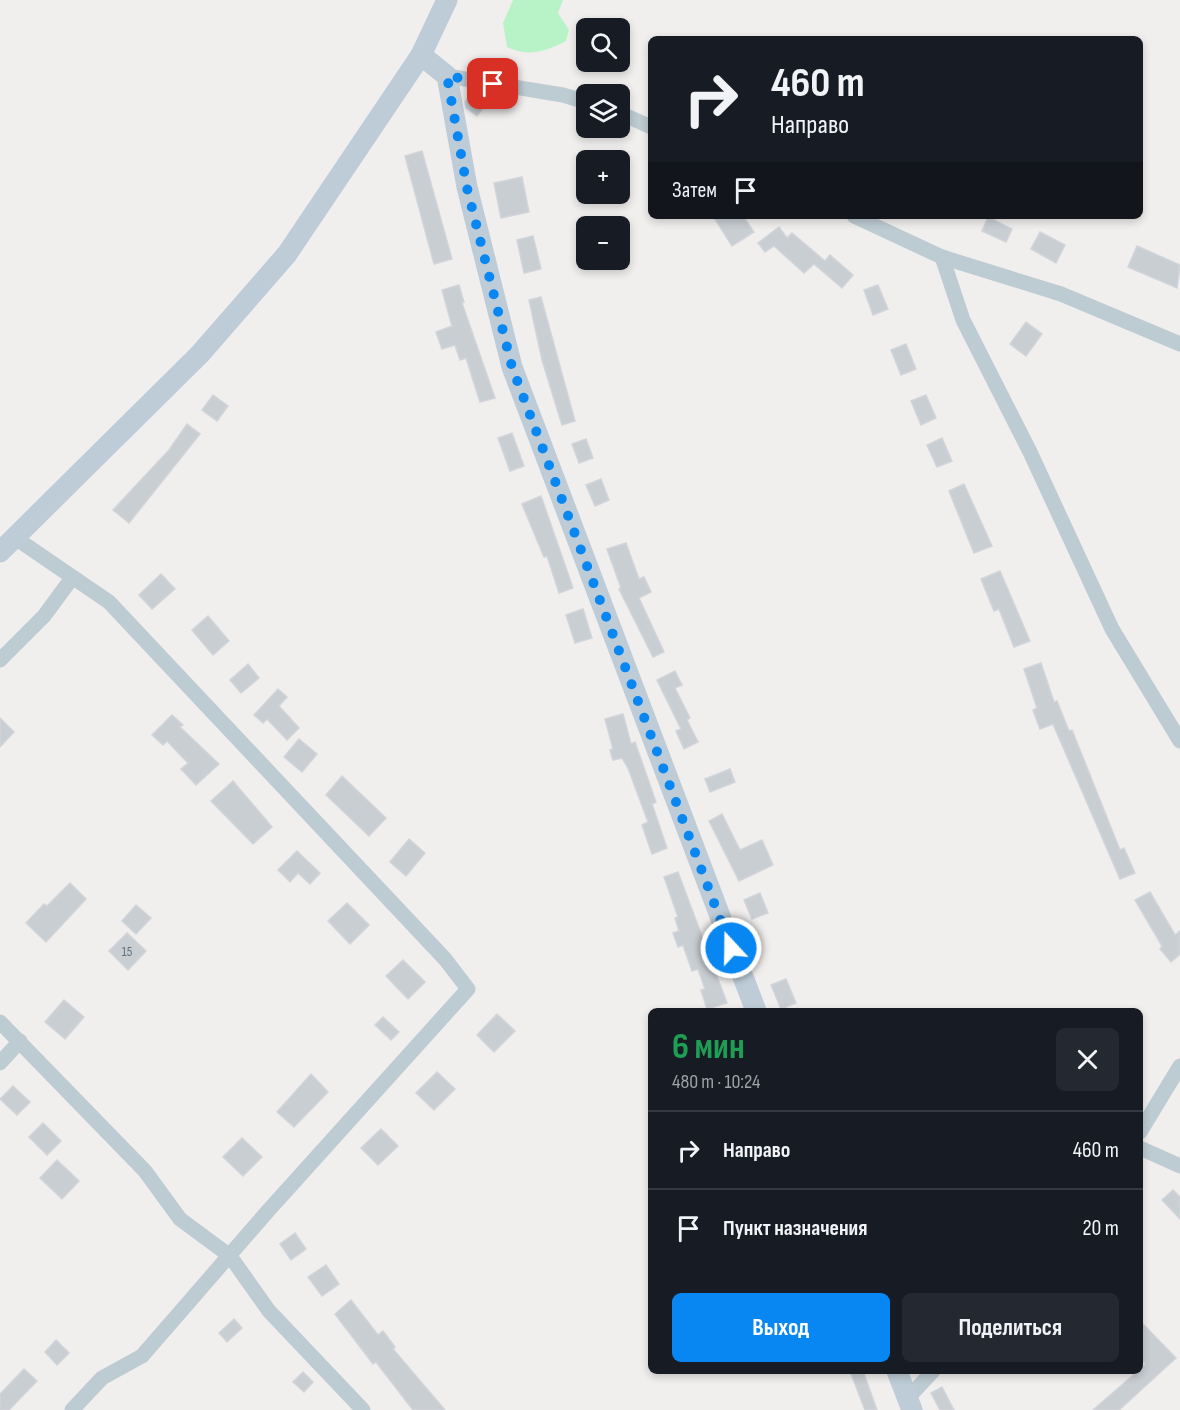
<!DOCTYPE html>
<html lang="ru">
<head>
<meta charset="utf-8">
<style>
	:root { --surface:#171b24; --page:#242831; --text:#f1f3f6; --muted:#9ea1a6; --line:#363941; --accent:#0886f1 }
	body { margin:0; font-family:"Sofia Sans Condensed",sans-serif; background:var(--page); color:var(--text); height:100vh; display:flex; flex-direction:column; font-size:22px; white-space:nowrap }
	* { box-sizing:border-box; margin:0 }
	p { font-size:20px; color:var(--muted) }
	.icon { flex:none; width:33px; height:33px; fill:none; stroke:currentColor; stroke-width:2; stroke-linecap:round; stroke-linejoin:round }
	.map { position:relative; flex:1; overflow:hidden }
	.drawer { position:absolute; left:648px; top:1008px; width:495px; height:366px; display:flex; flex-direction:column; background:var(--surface); border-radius:9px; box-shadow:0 3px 9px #0003 }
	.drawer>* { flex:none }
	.hud { position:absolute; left:648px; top:36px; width:495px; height:183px; border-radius:9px; box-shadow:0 3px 9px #0003; background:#171b24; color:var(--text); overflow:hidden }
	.fabs { position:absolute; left:576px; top:18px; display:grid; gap:12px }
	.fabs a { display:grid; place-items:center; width:54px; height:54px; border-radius:9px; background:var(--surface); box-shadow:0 3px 9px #0003; font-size:30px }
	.pin { position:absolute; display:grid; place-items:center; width:51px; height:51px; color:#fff; margin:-26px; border-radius:12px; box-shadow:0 3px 9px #0006 }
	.me { position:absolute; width:66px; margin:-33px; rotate:339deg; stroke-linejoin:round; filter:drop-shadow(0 0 4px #0008) }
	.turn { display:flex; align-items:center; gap:21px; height:126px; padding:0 24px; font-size:27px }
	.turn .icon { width:78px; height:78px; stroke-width:2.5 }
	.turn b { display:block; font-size:42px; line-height:51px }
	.then { display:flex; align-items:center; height:57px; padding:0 24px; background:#0003; gap:12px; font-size:22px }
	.round { display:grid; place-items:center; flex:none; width:63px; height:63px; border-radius:9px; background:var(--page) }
	.summary { display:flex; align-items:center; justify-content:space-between; height:102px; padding:0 24px }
	h1 { font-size:36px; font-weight:700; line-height:45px; color:#1e9e55 }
	.button { display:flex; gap:12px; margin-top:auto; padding:12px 24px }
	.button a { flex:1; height:69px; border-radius:9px; background:var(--accent); color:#fff; font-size:24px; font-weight:700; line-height:69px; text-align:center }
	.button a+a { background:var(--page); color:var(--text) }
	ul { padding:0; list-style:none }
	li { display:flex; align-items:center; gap:18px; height:78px; padding:0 24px; border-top:2px solid var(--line) }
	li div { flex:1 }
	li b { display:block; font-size:22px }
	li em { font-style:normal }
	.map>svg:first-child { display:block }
	.green { fill:#b8f3c8 }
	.building { fill:#c9ced3; stroke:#d1d5da; stroke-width:1.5 }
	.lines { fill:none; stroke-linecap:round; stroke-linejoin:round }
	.street { stroke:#bdcbd2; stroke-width:15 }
	.secondary { stroke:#bdccd7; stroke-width:21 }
	.route { stroke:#0886f1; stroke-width:10; stroke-dasharray:0 18 }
	.labels { text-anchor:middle; stroke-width:4.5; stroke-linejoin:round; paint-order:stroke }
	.number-label { font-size:14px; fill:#65727a }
</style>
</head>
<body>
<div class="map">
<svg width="1180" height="1410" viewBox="0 0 1180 1410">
	<rect width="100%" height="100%" fill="#f1eeee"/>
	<path class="green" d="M513,0H563L558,13L569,30L566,41C545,52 528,57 507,47L503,23Z"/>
	<g class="building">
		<polygon points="472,92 487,103 477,116 466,108 465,102"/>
		<polygon points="422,151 452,259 434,264 405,156"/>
		<polygon points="522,177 529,212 501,218 494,183"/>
		<polygon points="713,216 743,216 754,232 732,246"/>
		<polygon points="988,217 1012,229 1006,242 982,231"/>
		<polygon points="779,227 787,238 792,233 825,261 830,255 853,275 842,288 814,264 804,273 774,246 765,252 758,243"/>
		<polygon points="1040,232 1065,245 1056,263 1031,249"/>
		<polygon points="533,236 541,269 524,273 517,240"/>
		<polygon points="1137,246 1180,265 1177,288 1128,267"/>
		<polygon points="459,285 464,302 462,303 495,398 480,402 466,358 460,360 455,345 442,349 436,332 452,326 442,290"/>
		<polygon points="878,285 888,309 873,315 864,290"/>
		<polygon points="541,297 575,421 562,425 542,360 529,300"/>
		<polygon points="1026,322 1042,334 1026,356 1010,344"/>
		<polygon points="906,344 916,369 901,375 891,350"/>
		<polygon points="213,395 228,406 217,421 202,410"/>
		<polygon points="926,395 936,418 921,425 911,401"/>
		<polygon points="187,424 200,434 129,523 113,510 169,450"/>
		<polygon points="512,433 524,466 510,471 498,438"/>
		<polygon points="942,438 952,461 937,467 927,445"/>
		<polygon points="586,439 593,458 579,463 572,444"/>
		<polygon points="601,479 609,500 595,506 586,485"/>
		<polygon points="964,484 992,546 974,553 949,491"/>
		<polygon points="541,496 573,588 559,593 547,556 544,557 522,504"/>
		<polygon points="626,543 639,579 644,577 651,592 639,598 664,652 653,657 619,589 621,588 607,549"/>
		<polygon points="1000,571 1030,641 1014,647 999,609 994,611 981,579"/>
		<polygon points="161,574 175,589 152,609 139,595"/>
		<polygon points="583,609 592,638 575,643 566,615"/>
		<polygon points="208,616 229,641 213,655 192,630"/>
		<polygon points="1041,663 1054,702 1057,701 1069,731 1072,730 1120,850 1124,848 1135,873 1120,879 1053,724 1040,729 1033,710 1037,708 1024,669"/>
		<polygon points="248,664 259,678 241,693 230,680"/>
		<polygon points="675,671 682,685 675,688 690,718 687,720 698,742 684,749 676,731 681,729 657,680"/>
		<polygon points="278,689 287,697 279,706 299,728 287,740 267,719 263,723 254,715"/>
		<polygon points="623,714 631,744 635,742 656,802 652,804 667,848 652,854 642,825 648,822 628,768 622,758 613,760 610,750 613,749 605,719"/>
		<polygon points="172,715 183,725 180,727 219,764 196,785 181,769 188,763 167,741 163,745 152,735"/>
		<polygon points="0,718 14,732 0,747"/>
		<polygon points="299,739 317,754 302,772 284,757"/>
		<polygon points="730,769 735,782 710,792 705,779"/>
		<polygon points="342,776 386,818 369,836 326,795"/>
		<polygon points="233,781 272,827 253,844 211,801"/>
		<polygon points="722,814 740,850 762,840 773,865 739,881 709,821"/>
		<polygon points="409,839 425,853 406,876 390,862"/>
		<polygon points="297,851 320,873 310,884 298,873 290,882 278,870"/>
		<polygon points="678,872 727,1003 707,1009 701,990 705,989 698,969 692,971 683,945 678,947 673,933 679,931 675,918 678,917 664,877"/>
		<polygon points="70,883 86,899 46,942 26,923 44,904 47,906"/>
		<polygon points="1150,892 1175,935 1180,931 1180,954 1171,962 1160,949 1162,946 1135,900"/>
		<polygon points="760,893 768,913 752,919 744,900"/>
		<polygon points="347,903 369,925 350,944 328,921"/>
		<polygon points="136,905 151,918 136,934 122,921"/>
		<polygon points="127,933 146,951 128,970 109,951"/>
		<polygon points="403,960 425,982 408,999 386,976"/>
		<polygon points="786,979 796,1003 781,1009 771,985"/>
		<polygon points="64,1000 84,1017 65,1039 45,1022"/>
		<polygon points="497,1014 515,1031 494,1052 477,1035"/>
		<polygon points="383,1017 399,1032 391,1040 375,1025"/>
		<polygon points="437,1072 455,1089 434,1110 416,1093"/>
		<polygon points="311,1074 328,1092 294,1127 277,1112"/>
		<polygon points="13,1086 30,1102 17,1115 0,1099"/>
		<polygon points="43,1123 61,1141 47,1155 29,1137"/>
		<polygon points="381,1129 398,1146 378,1165 361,1148"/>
		<polygon points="242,1138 262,1157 243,1176 223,1157"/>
		<polygon points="57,1160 79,1181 62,1199 40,1178"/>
		<polygon points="1173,1190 1180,1197 1180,1219 1162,1200"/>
		<polygon points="295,1233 306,1249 291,1260 280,1244"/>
		<polygon points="326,1265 339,1284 322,1296 308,1277"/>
		<polygon points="351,1300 378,1335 383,1331 395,1347 393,1349 445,1410 413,1410 376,1362 373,1364 335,1314"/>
		<polygon points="234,1319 242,1328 227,1342 219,1333"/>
		<polygon points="1140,1321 1176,1358 1119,1410 1093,1410 1146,1364 1140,1358"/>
		<polygon points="56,1340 69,1353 57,1365 45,1352"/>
		<polygon points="24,1369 37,1381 9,1410 0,1410 0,1394"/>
		<polygon points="850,1371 863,1371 877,1410 865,1410"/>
		<polygon points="303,1372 313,1382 304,1392 293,1382"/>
		<polygon points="942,1387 954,1410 940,1410 931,1393"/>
	</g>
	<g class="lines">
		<g class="street">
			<polyline points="447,76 563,95 586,102"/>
			<polyline points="620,113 651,127"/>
			<polyline points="854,216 942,257 1061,294 1180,344"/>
			<polyline points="942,257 963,320 1030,452 1112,629 1180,741"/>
			<polyline points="14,537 109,602 445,959 468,989 267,1212 142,1356 102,1378 72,1410"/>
			<polyline points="0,660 44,616 72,578"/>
			<polyline points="0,1022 145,1171 180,1219 230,1256 269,1311 363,1410"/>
			<polyline points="0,1063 20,1041"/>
			<polyline points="1140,1132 1180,1066"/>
			<polyline points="1140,1148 1180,1166"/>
			<polyline points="907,1399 933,1371"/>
		</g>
		<g class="secondary">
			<polyline points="421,55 447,76 467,187 512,367 756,1011"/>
			<polyline points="0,552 200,354 287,254 421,55 447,0"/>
			<polyline points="897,1371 912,1410"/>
		</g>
	</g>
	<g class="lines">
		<polyline class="route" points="493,84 447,76 467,188 512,367 731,948"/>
	</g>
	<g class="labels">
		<g class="number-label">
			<text x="127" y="956">15</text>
		</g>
	</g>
</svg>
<div class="fabs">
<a><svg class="icon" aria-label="search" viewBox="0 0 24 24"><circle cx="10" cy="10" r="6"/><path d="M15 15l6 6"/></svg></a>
<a><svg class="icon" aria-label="layers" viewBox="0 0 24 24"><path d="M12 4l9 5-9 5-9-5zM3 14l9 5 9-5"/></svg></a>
<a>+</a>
<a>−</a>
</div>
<div class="pin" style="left:493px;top:84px;background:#d93025"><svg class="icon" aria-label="arrive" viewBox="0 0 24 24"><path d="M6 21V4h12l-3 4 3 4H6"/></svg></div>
<svg class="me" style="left:731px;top:948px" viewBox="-20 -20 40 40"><circle r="17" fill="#0886f1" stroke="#fff" stroke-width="3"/><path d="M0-11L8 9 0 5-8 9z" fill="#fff"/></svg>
<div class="hud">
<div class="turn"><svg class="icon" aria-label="right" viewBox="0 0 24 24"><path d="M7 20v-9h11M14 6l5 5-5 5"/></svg><div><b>460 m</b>Направо</div></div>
<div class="then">Затем<svg class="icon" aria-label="arrive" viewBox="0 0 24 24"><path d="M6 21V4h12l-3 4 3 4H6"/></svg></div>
</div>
<section class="drawer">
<div class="summary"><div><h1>6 мин</h1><p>480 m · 10:24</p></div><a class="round"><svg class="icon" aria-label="close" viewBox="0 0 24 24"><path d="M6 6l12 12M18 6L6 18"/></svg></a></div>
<ul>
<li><svg class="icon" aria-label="right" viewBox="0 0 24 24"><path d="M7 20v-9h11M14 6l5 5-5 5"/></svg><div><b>Направо</b></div><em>460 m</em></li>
<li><svg class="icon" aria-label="arrive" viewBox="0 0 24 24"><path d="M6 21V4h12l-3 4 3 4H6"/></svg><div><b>Пункт назначения</b></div><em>20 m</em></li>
</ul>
<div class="button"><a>Выход</a><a>Поделиться</a></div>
</section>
</div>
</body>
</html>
